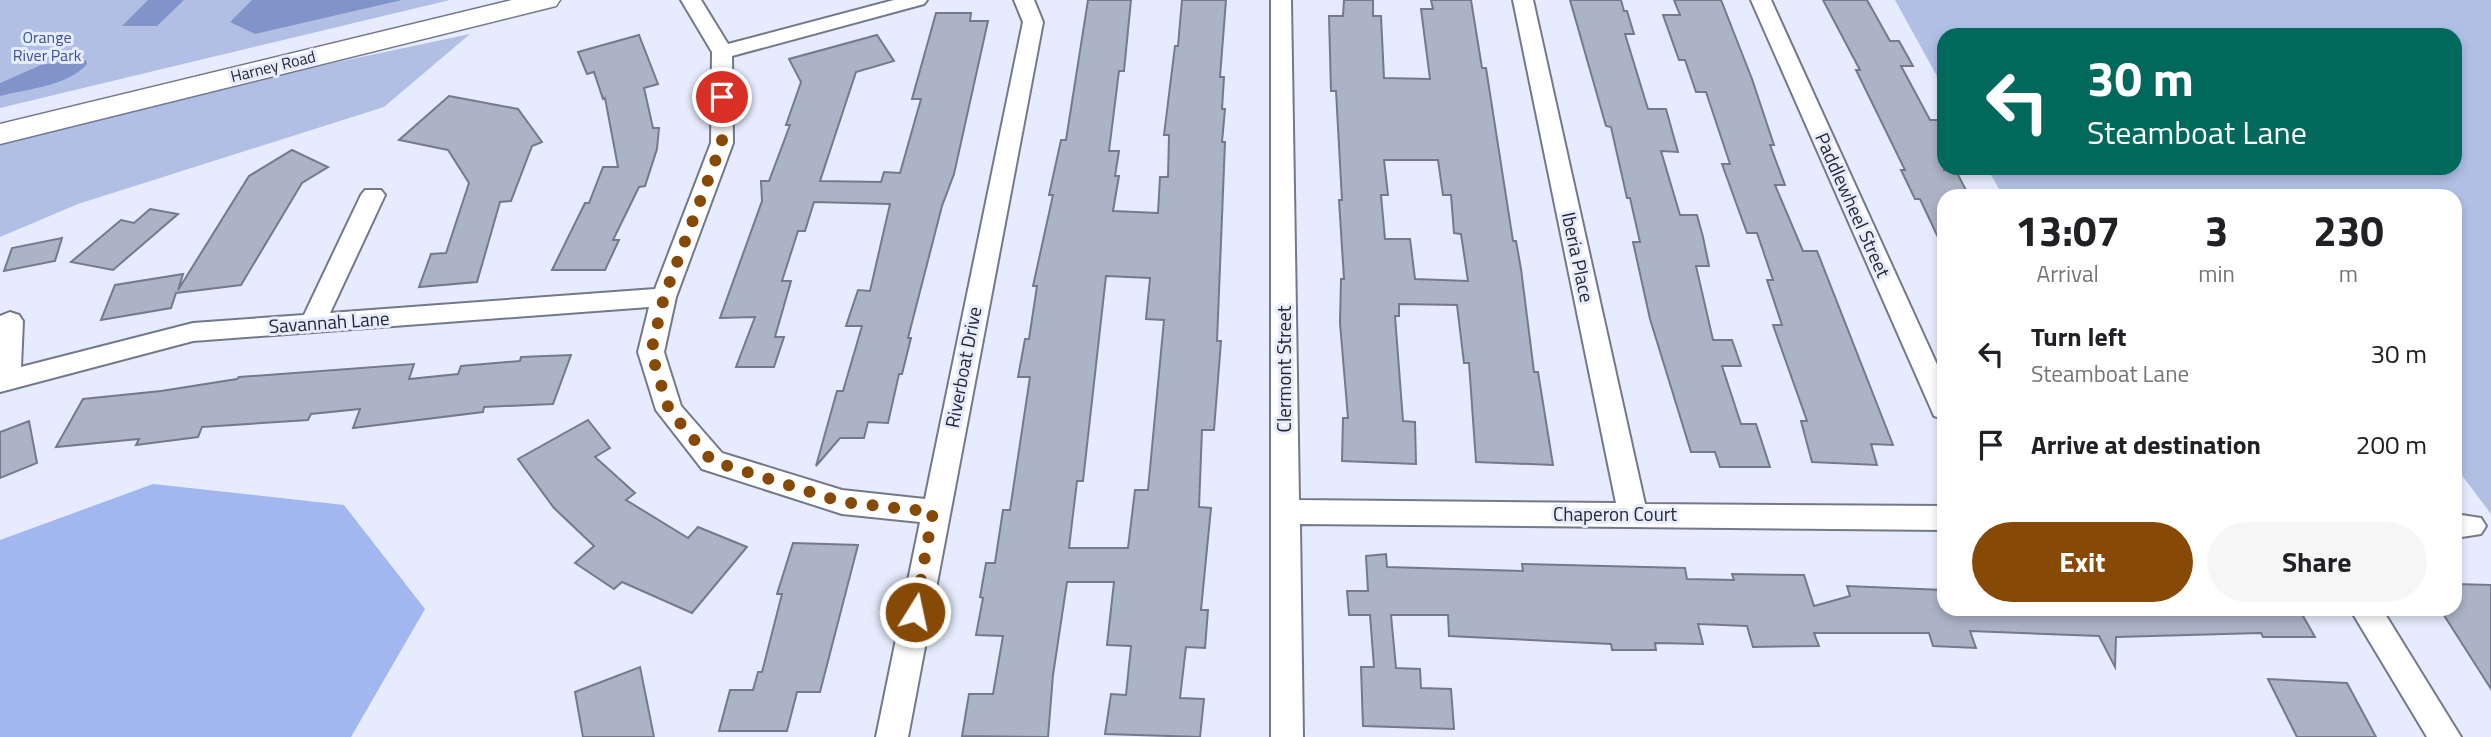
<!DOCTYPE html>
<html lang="en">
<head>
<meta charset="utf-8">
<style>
	:root { --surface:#fff; --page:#f6f6f6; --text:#202124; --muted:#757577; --accent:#864906 }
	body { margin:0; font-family:"Titillium Web",sans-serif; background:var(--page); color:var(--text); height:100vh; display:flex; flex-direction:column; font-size:26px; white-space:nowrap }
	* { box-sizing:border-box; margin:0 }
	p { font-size:23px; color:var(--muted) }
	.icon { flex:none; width:38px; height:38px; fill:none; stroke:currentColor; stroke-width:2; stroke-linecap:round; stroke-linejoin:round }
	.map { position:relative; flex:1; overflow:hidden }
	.drawer { position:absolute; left:1937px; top:189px; width:525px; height:427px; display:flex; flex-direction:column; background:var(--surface); border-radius:21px; box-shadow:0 4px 10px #0003 }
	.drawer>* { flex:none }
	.guide { position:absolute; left:1937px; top:28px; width:525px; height:147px; border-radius:21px; box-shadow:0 4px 10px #0003; background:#00695c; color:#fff; overflow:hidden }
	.pin { position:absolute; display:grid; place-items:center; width:60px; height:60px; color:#fff; margin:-30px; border:4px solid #fff; border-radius:50%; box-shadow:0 2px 7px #0007 }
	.me { position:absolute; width:77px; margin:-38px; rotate:10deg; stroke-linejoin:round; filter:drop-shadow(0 0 5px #0008) }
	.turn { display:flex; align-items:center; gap:24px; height:147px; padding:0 35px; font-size:32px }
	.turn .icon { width:91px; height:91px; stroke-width:2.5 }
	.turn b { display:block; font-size:49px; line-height:60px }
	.eta { display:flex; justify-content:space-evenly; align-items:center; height:119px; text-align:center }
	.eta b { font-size:42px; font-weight:700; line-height:49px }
	.action { display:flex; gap:14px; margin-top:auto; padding:14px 35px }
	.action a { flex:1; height:80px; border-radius:42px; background:var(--accent); color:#fff; font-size:28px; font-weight:700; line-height:80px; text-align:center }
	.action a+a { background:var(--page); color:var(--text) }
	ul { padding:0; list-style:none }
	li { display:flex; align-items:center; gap:21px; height:91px; padding:0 35px }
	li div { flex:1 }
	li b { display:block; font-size:26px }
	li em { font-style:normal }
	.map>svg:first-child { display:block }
	.green { fill:#b1bfe5 }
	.forest { fill:#a2b7ef }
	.water { fill:#8194ca }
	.building { fill:#abb3c6; stroke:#737a8c; stroke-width:2; fill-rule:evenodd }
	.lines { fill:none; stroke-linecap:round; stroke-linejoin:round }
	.street-casing { stroke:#72798b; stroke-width:4 }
	.secondary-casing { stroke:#72798b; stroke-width:3 }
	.street { fill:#fff; fill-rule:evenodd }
	.secondary { fill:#fff; fill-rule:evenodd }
	.route { stroke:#864906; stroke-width:12; stroke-dasharray:0 21.6 }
	.labels { text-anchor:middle; stroke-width:6; stroke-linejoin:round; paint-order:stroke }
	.far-park-label { font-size:16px; fill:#3e5297; stroke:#e6ecfd }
	.far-street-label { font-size:16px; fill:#262830; stroke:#e6ecfd }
	.street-label { font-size:19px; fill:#262830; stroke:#e6ecfd }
</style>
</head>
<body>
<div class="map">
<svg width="2491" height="737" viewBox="0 0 2491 737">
	<rect width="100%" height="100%" fill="#e6ecfd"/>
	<g class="green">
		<polygon points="0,0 450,0 0,108"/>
		<polygon points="1895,0 2491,0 2491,514 2455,466 2455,196 2003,196 1987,168 2455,168 2455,35 1944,35 1944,89"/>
		<polygon points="470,34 384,107 78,204 0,237 0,138 88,115"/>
	</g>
	<polygon class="forest" points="153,484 344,505 425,609 351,737 0,737 0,540"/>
	<g class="water">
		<polygon points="148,0 184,0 157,26 122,26"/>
		<polygon points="252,0 402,0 255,34 230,22"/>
		<path d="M73,60H86L87,64C68,86 27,89 0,96V83L41,65Z"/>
	</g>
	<g class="building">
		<path d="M1088,0H1131L1124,71H1119L1109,151H1119L1115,176H1119L1113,211L1158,213L1160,177H1168L1169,135H1164L1175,46H1178L1182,0H1226L1220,77H1224L1222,109H1225L1222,142H1225L1217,341H1221L1214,430H1202L1199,507L1211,508L1201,610H1208L1205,648L1186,647L1180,698L1204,699L1200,737L1105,734L1111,694L1126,695L1131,646L1107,645L1114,582H1067L1053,675L1048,737L962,736L969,694H993L1003,636L976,635L983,598L980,597L986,563H995L1003,510H1010L1030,377H1018L1025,339H1029L1037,286H1033L1053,195H1049L1061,140H1066ZM1106,276L1150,278L1146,319L1164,320L1148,490H1135L1128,548H1069L1077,481H1083Z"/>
		<path d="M1344,0H1373V16H1381L1384,78L1430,79L1421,9H1433L1431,0H1471L1482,68H1486L1513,241H1516L1521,269L1534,372H1538L1553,465L1476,462L1469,363H1464L1457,305L1399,304V316H1395L1403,421L1415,422L1416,464L1342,461L1343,418H1348L1340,323L1341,279H1344L1339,200H1342L1336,91H1331L1329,16H1343ZM1384,160H1438L1443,195H1451L1454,233L1461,234L1468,281L1415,279L1410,239H1385L1381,195H1388Z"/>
		<polygon points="1570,0 1621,0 1624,11 1627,11 1634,34 1625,34 1648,109 1666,109 1678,152 1661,151 1680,215 1697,215 1703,237 1709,266 1696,266 1713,340 1732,340 1741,366 1722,366 1741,424 1756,424 1770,467 1720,467 1715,452 1691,452 1650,319 1633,242 1640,242 1630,198 1627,198 1611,127 1606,126"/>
		<polygon points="1674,0 1721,0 1752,79 1774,145 1770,145 1785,185 1775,185 1803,251 1817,251 1893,445 1871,444 1877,465 1812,462 1801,421 1807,421 1773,325 1782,325 1767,280 1773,280 1757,233 1747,233 1722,164 1730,164 1706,92 1696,92 1685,60 1679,60 1663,15 1680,15"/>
		<polygon points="1823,0 1867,0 1890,41 1899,41 1913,66 1901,66 1930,120 1944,120 1944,170 1956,171 1969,196 1944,196 1944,250 1920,199 1915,199 1901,170 1905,170 1856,70 1860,70"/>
		<polygon points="936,13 971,13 970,21 988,21 954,174 942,206 908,338 911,338 902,374 899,374 888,423 868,422 864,438 840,438 816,466 837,391 843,391 862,326 846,326 858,290 870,291 890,204 814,202 805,231 798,231 782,281 791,281 775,337 784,337 774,367 736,367 755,317 720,318 762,201 761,181 769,181 790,125 786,125 801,82 789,59 877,35 894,61 856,72 820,181 881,182 884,172 900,173 921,99 912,99"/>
		<polygon points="639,35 658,84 644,88 653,128 659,128 657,149 645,186 639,187 613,240 619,240 605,270 552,270 585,203 589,203 603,167 618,167 605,98 603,99 594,72 587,74 578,52"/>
		<polygon points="449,96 518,109 542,142 532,146 511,201 500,202 477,282 419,287 431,254 446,253 469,183 448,150 399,140"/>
		<polygon points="292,150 328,167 302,183 241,285 176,293 171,308 101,320 115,285 183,274 178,290 249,176"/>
		<polygon points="150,209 178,214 113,270 71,262 121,220 134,223"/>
		<polygon points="62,238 55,261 4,271 12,248"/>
		<polygon points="571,355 553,404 484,407 483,412 353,428 360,409 311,414 308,420 202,427 198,437 136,445 139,439 56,447 83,399 161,391 237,379 239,377 414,364 409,379 458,374 461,366 520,361 521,357"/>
		<polygon points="588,420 610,448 595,457 635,493 626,500 688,538 698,527 747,547 692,613 622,582 614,589 575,563 594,546 554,508 518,459"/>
		<polygon points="29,421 37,463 0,478 0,432"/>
		<polygon points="793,543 858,545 820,692 797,692 787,731 719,731 730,690 753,690 758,672 762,672 782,594 777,594"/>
		<polygon points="1386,554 1387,567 1523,571 1522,564 1685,568 1687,579 1734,580 1732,574 1804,575 1814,606 1850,596 1847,586 1944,590 1944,609 2025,609 2026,612 2087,614 2085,609 2299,609 2315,637 2263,637 2261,633 2116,637 2115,667 2099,636 1970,631 1976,648 1933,646 1929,633 1814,633 1819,646 1753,647 1747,626 1698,624 1703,644 1655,643 1656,650 1612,650 1611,644 1449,636 1448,615 1391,615 1396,668 1420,669 1421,688 1451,689 1454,729 1363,726 1361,667 1374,667 1370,615 1349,615 1347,591 1368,591 1366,556"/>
		<polygon points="2455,584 2491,585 2491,689 2440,609 2455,609"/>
		<polygon points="640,667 654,737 583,737 575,692"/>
		<polygon points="2268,679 2347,683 2376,737 2297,737"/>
	</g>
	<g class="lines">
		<defs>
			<g id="street">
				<polygon points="681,0 701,0 728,44 894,0 927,0 924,4 732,56 733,143 676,297 664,352 681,406 722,453 842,490 925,499 1023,22 1014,0 1034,0 1043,22 908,737 876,737 920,522 842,514 702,469 656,410 638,352 649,307 193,341 0,392 0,316 10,312 19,315 23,321 21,367 193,323 304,315 361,195 365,190 381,190 385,195 330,313 655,289 711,143 712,52"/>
				<polygon points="1271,0 1291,0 1299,500 1616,503 1513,0 1533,0 1645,504 1944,506 1944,530 1300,524 1303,737 1271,737"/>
				<polygon points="1751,0 1771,0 1944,380 1944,419 1934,416 1931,409"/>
				<polygon points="2455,514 2481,518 2486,526 2481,534 2455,538"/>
				<polygon points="2350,609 2382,609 2461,737 2427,737"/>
			</g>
			<polygon id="secondary" points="512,0 560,0 556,6 0,144 0,124"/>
		</defs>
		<use href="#street" class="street-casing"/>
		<use href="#secondary" class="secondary-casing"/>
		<use href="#street" class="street"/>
		<use href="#secondary" class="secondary"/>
	</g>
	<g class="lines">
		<polyline class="route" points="722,97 722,143 664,297 651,352 669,410 712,461 842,502 933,512 915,612"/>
	</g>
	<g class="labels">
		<g class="far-park-label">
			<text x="47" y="43">Orange<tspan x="47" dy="18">River Park</tspan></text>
		</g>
		<g class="far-street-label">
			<text transform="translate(273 66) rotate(-14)" y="6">Harney Road</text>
		</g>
		<g class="street-label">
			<text transform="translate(1853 205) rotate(66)" y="7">Paddlewheel Street</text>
			<text transform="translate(1578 257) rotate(78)" y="7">Iberia Place</text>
			<text transform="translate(329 322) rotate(-4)" y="7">Savannah Lane</text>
			<text transform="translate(963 367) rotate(-79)" y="7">Riverboat Drive</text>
			<text transform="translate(1284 369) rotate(-90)" y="7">Clermont Street</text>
			<text x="1615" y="521">Chaperon Court</text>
		</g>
	</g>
</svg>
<div class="pin" style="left:722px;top:97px;background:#d93025"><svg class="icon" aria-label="arrive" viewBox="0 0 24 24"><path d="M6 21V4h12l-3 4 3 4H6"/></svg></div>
<svg class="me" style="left:915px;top:612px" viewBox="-20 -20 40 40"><circle r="17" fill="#864906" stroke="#fff" stroke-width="3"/><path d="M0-11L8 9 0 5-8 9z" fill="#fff"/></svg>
<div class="guide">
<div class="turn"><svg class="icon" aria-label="left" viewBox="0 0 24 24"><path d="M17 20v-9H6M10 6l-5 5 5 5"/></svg><div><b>30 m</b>Steamboat Lane</div></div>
</div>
<section class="drawer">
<div class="eta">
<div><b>13:07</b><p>Arrival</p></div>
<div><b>3</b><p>min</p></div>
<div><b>230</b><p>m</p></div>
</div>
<ul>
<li><svg class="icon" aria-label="left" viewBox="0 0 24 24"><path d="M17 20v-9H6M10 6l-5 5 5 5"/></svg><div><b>Turn left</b><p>Steamboat Lane</p></div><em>30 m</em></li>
<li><svg class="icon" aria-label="arrive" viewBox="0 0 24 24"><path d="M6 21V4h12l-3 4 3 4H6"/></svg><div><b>Arrive at destination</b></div><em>200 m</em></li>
</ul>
<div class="action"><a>Exit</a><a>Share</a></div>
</section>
</div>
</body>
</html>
